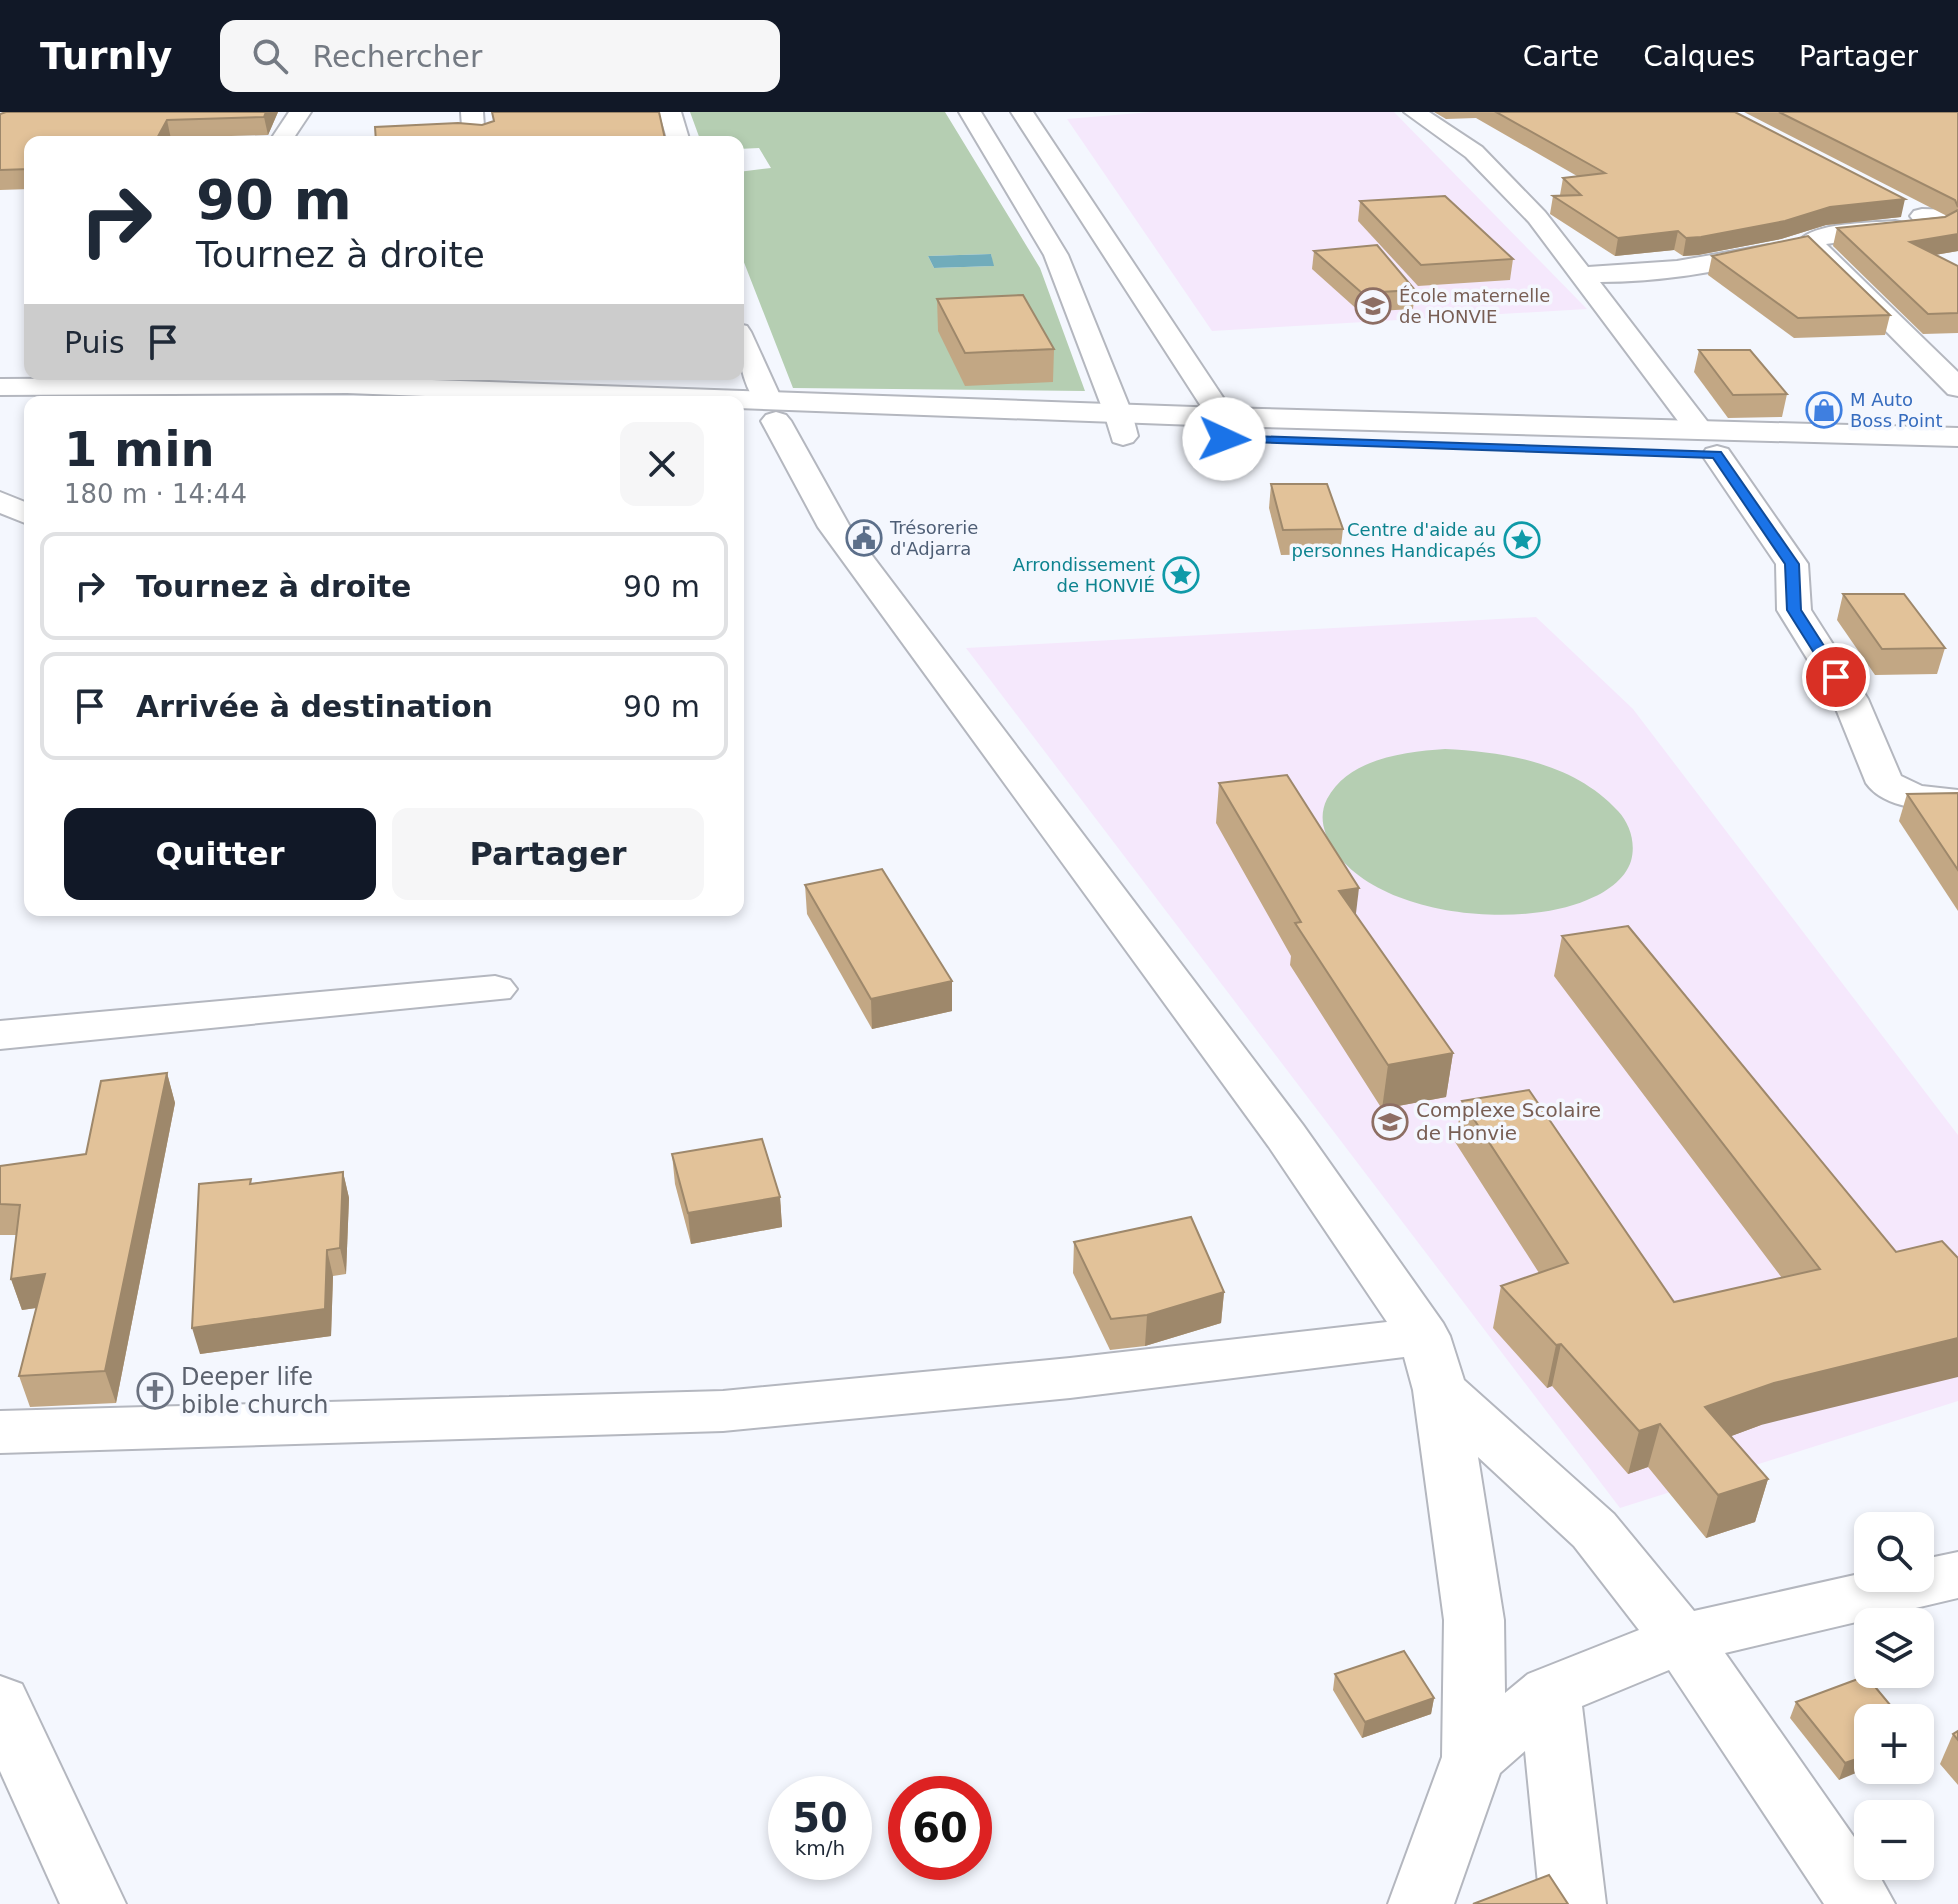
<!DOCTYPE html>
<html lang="fr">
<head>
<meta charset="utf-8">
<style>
	:root { --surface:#fff; --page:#f6f6f7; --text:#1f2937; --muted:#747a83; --line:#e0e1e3; --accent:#111827 }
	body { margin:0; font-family:"DejaVu Sans",sans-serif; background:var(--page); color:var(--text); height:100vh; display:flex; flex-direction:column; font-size:30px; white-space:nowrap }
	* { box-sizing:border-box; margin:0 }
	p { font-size:26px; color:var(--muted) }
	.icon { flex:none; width:44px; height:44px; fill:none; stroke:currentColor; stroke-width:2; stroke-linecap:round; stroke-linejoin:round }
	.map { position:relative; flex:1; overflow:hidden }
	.side { position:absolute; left:24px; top:284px; width:720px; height:520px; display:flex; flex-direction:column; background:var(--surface); border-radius:16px; box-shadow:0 4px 12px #0003 }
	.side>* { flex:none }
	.top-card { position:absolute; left:24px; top:24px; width:720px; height:244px; border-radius:16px; box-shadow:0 4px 12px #0003; background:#fff; color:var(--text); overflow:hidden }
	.buttons { position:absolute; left:1854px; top:1400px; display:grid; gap:16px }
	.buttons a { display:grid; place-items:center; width:80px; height:80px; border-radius:16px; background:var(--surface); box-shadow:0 4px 12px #0003; font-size:40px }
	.speed { position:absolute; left:768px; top:1664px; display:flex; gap:16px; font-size:40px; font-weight:700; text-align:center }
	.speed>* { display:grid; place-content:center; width:104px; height:104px; border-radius:50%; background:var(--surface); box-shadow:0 4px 12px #0003; line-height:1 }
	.speed small { font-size:20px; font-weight:400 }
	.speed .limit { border:12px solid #d22; background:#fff; color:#111 }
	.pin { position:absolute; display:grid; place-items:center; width:68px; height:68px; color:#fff; margin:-34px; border:4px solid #fff; border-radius:50%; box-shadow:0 2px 8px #0007 }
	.me { position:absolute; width:88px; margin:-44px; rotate:92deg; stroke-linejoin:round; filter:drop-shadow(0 0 6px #0008) }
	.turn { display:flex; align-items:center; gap:28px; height:168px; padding:0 40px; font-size:36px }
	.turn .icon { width:104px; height:104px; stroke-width:2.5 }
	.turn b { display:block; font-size:56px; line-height:68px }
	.then { display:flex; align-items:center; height:76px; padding:0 40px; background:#0003; gap:16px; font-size:30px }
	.round { display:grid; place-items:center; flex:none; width:84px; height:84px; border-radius:16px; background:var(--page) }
	.summary { display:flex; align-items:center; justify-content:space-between; height:136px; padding:0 40px }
	h1 { font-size:48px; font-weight:800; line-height:60px }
	.cta { display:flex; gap:16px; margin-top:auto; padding:16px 40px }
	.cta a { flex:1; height:92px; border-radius:16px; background:var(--accent); color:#fff; font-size:32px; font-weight:800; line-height:92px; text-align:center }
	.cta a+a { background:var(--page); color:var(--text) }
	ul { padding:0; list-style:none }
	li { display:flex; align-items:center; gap:24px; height:108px; margin:0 16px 12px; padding:0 24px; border:4px solid var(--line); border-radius:16px }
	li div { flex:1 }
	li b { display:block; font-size:30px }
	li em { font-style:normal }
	header { display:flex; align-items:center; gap:48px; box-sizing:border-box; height:112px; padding:0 40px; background:var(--accent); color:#fff }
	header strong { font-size:38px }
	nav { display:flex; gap:44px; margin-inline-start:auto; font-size:28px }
	.search { width:560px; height:72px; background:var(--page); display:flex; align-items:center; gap:20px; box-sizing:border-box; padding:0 28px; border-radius:16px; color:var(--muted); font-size:30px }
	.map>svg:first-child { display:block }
	.education { fill:#f5e8fc }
	.green { fill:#b5ceb2; fill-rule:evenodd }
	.water { fill:#71acbb }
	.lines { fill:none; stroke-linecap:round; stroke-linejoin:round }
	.street-casing { stroke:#b4b7bf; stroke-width:4 }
	.primary-casing { stroke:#b4b7bf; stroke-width:4 }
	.street { fill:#fff; fill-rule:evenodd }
	.primary { fill:#fff; fill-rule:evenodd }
	.wall { fill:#c2a784 }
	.shaded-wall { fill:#9e886b }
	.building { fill:#e2c299; stroke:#9e886b; stroke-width:2 }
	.route { fill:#1a73e8; stroke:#114b97; stroke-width:2 }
	.labels { text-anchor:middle; stroke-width:7; stroke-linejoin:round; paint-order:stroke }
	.far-education-label { font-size:18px; fill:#785e54; stroke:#f4f7fe; text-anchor:start }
	.far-shop-label { font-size:18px; fill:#366cbe; stroke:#f4f7fe; text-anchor:start }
	.far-service-label { font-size:18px; fill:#4e5e75; stroke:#f4f7fe; text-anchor:start }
	.far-culture-label { font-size:18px; fill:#0d838f; stroke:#f4f7fe; text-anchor:end }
	.education-label { font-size:20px; fill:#785e54; stroke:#f4f7fe; text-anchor:start }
	.near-worship-label { font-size:24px; fill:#5b616d; stroke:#f4f7fe; text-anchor:start }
</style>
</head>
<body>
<header>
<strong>Turnly</strong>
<div class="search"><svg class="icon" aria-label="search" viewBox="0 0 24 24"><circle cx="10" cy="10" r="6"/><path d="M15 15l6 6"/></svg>Rechercher</div>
<nav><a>Carte</a><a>Calques</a><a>Partager</a></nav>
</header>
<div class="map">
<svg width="1958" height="1792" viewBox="0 0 1958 1792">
	<rect width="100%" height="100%" fill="#f4f7fe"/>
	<g class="education">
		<polygon points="1151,0 1394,0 1587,197 1212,219 1067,7"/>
		<polygon points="1536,505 1633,597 1958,1023 1958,1289 1620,1396 966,536"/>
	</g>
	<g class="green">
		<path d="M690,0H945L1040,156L1085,279L793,276L738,135V60L771,56L759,36L738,37V30H701ZM991,142L993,154L934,156L928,144Z"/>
		<path d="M1445,637C1506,640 1574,651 1618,699C1630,712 1636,731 1631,749C1625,768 1605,781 1587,788C1519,817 1379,805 1334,738C1324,722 1318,705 1327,687C1349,646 1404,640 1445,637Z"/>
	</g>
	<polygon class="water" points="991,142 994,154 934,156 928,144"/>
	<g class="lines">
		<defs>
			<g id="street">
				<polygon points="289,0 311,0 291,30 269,30"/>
				<polygon points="461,0 483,0 485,30 463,30"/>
				<polygon points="659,0 681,0 690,30 668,30"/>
				<polygon points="959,0 981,0 1068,143 1132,301 1138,324 1133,330 1123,333 1113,330 1104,301 1044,143"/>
				<polygon points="1011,0 1033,0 1236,305 1239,327 1234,333 1224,336 1214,333 1209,327 1208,305"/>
				<path d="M1404,0H1429L1482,35L1545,100L1588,155L1677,149L1769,133L1778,135L1781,140L1778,145C1720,160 1659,170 1600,170L1707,309L1712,315L1707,321L1697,324L1687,321L1529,110L1466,45Z"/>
				<polygon points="1922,97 1958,98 1958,112 1914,109 1910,104 1914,99"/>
				<path d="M1895,109L1904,111L1907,116L1904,121L1826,132L1958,260V284L1948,282L1798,130C1813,110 1871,111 1895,109Z"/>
				<path d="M738,212L747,214L751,220L782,288L778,294L768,297L758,294C740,268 738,242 738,212Z"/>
				<path d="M776,300L786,303L791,309L849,413L1303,1013L1443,1211L1450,1224L1464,1268L1614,1402L1694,1499L1868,1460V1466H1920V1448L1958,1440V1486L1725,1541L1868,1745V1754H1874L1895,1792H1824L1669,1558L1582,1594L1606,1792H1540L1525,1639L1500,1661L1454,1792H1388L1442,1645L1444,1508L1413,1278L1404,1245L1070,1286L723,1319L0,1341V1299L723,1279L1070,1246L1387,1210L1269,1035L818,415L761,309L766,303ZM1478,1345L1574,1434L1639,1518L1528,1562L1505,1581L1504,1508Z"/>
				<path d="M1717,334L1728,337L1808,452L1811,498L1868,587L1901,664L1922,674L1958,678V702C1929,698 1884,697 1866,671L1832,587L1777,498L1776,452L1702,343L1706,337Z"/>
				<polygon points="0,380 30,392 30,413 0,401"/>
				<polygon points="495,864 510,868 517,877 510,886 0,937 0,909"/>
				<polygon points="0,1564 22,1572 126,1792 60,1792 0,1659"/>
			</g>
			<polygon id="primary" points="347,265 1222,296 1958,316 1958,334 1222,314 738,296 738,290 580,290 347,281 0,283 0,267"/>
		</defs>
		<use href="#street" class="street-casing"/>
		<use href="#primary" class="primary-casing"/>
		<use href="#street" class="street"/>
		<use href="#primary" class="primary"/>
	</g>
	<g class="wall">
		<polygon points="6,0 278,0 268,23 30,30 30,77 0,78 0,2"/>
		<polygon points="1434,0 1735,0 1901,105 1826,113 1781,127 1698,143 1683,144 1674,138 1615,144 1550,102 1553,84 1561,84 1560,83 1563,66 1577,64 1476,6 1446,7"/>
		<polygon points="1744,0 1958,0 1958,139 1935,143 1958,154 1958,221 1923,222 1833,134 1837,116 1947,104"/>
		<polygon points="1360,89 1513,147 1510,168 1418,174 1358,109"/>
		<polygon points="1314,139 1415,178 1413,197 1360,200 1312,157"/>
		<polygon points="1712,144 1890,203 1885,223 1794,226 1708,163"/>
		<polygon points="937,187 1054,237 1053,270 965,274 938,219"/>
		<polygon points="1699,238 1787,282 1782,305 1728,306 1694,260"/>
		<polygon points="1271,372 1343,417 1340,442 1281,443 1269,396"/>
		<polygon points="1843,482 1945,536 1937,562 1875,563 1837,508"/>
		<polygon points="1219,671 1356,803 1453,941 1446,985 1382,997 1290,853 1291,844 1216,711"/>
		<polygon points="1958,681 1958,799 1899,709 1907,682"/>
		<polygon points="805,773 952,869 952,899 872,917 807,802"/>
		<polygon points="1562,824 1896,1140 1761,1313 1731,1324 1768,1367 1755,1410 1706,1426 1648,1355 1628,1362 1552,1274 1547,1276 1493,1216 1501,1174 1539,1161 1455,1030 1462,989 1674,1190 1782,1166 1554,864"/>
		<polygon points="167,961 175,991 116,1291 30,1295 19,1264 36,1196 22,1198 11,1167 17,1123 0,1123 0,1054 86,1042"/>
		<polygon points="672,1042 780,1085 782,1115 691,1132 675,1072"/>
		<polygon points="343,1060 349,1086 346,1162 333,1164 331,1224 200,1242 252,1071"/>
		<polygon points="1074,1130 1224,1180 1221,1211 1145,1234 1110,1238 1073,1161"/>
		<polygon points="1335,1562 1434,1586 1431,1602 1362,1626 1333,1578"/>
		<polygon points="1796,1590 1901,1606 1839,1668 1790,1606"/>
		<polygon points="1958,1619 1958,1673 1940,1652 1953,1622"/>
	</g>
	<g class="shaded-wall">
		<polygon points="266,0 278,0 268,23 264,5"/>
		<polygon points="167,8 171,27 169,30 155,30"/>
		<polygon points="1905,87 1901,105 1826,113 1781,127 1698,143 1683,144 1686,126 1830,95"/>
		<polygon points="1678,119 1674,138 1615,144 1618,126"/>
		<polygon points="1958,122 1958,139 1905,148 1910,130"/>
		<polygon points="1359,776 1354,818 1339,779"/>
		<polygon points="952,869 952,899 872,917 871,887"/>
		<polygon points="1453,941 1446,985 1382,997 1388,953"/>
		<polygon points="167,961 175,991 116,1291 105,1259"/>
		<polygon points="343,1060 349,1086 346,1162 340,1136"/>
		<polygon points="780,1085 782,1115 691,1132 688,1101"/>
		<polygon points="327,1138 333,1164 331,1224 200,1242 192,1216"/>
		<polygon points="45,1162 56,1193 22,1198 11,1167"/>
		<polygon points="1224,1180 1221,1211 1145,1234 1147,1203"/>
		<polygon points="1958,1226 1958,1265 1761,1313 1694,1338 1705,1295 1774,1271"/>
		<polygon points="1561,1232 1552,1274 1547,1276 1556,1233"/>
		<polygon points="1660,1312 1648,1355 1628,1362 1639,1319"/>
		<polygon points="1768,1367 1755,1410 1706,1426 1718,1383"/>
		<polygon points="1434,1586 1431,1602 1362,1626 1365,1610"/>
		<polygon points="1868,1643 1868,1656 1839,1668 1845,1651"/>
	</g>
	<g class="building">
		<polygon points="6,0 266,0 264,5 167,8 155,30 30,30 30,57 0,58 0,2"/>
		<polygon points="492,0 659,0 665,27 691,25 691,30 376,30 375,15 458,11 482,13 494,9"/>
		<polygon points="1496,0 1735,0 1905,87 1830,95 1785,109 1701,125 1686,126 1678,119 1618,126 1553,84 1581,83 1563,66 1605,61"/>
		<polygon points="1779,0 1958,0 1958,95 1955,88"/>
		<polygon points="1445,84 1513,147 1421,153 1360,89"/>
		<polygon points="1958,98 1958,122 1910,130 1958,154 1958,201 1928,202 1837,116 1945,105"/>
		<polygon points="1808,124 1890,203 1798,206 1712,144"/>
		<polygon points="1377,133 1415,178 1362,181 1314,139"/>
		<polygon points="1023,183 1054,237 965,241 937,187"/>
		<polygon points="1699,238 1750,238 1787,282 1733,283"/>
		<polygon points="1271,372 1327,372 1343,417 1283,418"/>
		<polygon points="1843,482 1904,482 1945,536 1882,537"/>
		<polygon points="1287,663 1359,776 1339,779 1453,941 1388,953 1295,811 1301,810 1219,671"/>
		<polygon points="1958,681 1958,758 1907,682"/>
		<polygon points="882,757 952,869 871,887 805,773"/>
		<polygon points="1628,814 1896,1140 1942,1129 1958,1146 1958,1226 1774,1271 1705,1295 1768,1367 1718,1383 1660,1312 1639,1319 1561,1232 1556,1233 1501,1174 1568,1151 1462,989 1529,978 1674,1190 1820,1157 1562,824"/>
		<polygon points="167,961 105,1259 19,1264 45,1162 11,1167 20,1093 0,1092 0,1054 86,1042 101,969"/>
		<polygon points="762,1027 780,1085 688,1101 672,1042"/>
		<polygon points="343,1060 340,1136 327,1138 325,1197 192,1216 199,1072 251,1067 250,1072"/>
		<polygon points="1191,1105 1224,1180 1147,1203 1111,1207 1074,1130"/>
		<polygon points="1404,1539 1434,1586 1365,1610 1335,1562"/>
		<polygon points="1866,1564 1901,1606 1868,1606 1868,1643 1845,1651 1796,1590"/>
		<polygon points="1958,1619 1958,1628 1953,1622"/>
		<polygon points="1549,1763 1568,1792 1473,1792"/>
	</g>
	<polygon class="route" points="1224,323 1721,340 1799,452 1801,498 1844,565 1841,568 1831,568 1787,498 1785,452 1713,346 1220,329 1220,324"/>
	<defs>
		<symbol id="school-ring" viewBox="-11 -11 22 22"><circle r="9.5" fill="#f4f7fe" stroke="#8d6e63" stroke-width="1.5"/><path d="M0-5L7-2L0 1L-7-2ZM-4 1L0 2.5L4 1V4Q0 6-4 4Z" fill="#8d6e63"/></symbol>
		<symbol id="shop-ring" viewBox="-11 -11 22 22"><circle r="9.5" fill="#f4f7fe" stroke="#3f7fe0" stroke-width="1.5"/><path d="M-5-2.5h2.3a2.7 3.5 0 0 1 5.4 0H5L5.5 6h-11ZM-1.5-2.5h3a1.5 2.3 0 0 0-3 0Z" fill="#3f7fe0"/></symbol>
		<symbol id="civic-ring" viewBox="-11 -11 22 22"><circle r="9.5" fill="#f4f7fe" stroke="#5c6f8a" stroke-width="1.5"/><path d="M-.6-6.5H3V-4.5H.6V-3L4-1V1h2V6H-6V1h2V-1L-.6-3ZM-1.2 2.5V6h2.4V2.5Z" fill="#5c6f8a"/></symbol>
		<symbol id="sight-ring" viewBox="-11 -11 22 22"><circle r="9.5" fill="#f4f7fe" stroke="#0f9aa8" stroke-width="1.5"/><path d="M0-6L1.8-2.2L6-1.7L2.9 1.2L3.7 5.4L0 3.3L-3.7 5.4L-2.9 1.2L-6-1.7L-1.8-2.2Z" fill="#0f9aa8"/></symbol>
		<symbol id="church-ring" viewBox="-11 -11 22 22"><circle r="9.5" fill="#f4f7fe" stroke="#6b7280" stroke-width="1.5"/><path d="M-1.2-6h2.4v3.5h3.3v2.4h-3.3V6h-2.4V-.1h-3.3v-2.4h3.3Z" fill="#6b7280"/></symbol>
	</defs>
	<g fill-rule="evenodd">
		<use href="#school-ring" x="1353" y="174" width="40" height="40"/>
		<use href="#shop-ring" x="1804" y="278" width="40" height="40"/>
		<use href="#civic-ring" x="844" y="406" width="40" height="40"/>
		<use href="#sight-ring" x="1502" y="408" width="40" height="40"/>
		<use href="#sight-ring" x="1161" y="443" width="40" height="40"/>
		<use href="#school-ring" x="1370" y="990" width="40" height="40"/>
		<use href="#church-ring" x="135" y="1259" width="40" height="40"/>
	</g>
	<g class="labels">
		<g class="far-education-label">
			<text x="1399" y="190">École maternelle<tspan x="1399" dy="21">de HONVIE</tspan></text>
		</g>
		<g class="far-shop-label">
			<text x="1850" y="294">M Auto<tspan x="1850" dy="21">Boss Point</tspan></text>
		</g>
		<g class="far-service-label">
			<text x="890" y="422">Trésorerie<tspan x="890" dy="21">d'Adjarra</tspan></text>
		</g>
		<g class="far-culture-label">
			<text x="1496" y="424">Centre d'aide au<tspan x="1496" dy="21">personnes Handicapés</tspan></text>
			<text x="1155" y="459">Arrondissement<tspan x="1155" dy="21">de HONVIÉ</tspan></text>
		</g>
		<g class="education-label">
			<text x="1416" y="1005">Complexe Scolaire<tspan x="1416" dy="23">de Honvie</tspan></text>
		</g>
		<g class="near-worship-label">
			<text x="181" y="1273">Deeper life<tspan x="181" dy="28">bible church</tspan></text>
		</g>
	</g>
</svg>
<div class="buttons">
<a><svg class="icon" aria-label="search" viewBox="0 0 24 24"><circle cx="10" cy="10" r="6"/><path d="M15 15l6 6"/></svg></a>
<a><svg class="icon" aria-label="layers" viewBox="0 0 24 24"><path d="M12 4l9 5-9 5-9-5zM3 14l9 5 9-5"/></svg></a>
<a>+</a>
<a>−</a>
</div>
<div class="speed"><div>50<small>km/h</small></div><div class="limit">60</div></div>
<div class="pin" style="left:1836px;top:565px;background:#d93025"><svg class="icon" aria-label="arrive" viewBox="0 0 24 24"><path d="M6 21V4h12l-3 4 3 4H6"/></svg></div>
<svg class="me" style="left:1224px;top:327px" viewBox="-20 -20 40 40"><circle r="19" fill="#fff"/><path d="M0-13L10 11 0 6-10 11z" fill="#1a73e8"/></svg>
<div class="top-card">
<div class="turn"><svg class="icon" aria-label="right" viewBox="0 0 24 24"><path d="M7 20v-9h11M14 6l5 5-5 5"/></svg><div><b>90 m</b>Tournez à droite</div></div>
<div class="then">Puis<svg class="icon" aria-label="arrive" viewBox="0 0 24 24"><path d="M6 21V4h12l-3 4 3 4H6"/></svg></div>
</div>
<section class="side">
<div class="summary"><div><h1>1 min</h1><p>180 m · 14:44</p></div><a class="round"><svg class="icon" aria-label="close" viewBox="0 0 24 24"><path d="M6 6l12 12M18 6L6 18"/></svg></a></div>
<ul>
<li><svg class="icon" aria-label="right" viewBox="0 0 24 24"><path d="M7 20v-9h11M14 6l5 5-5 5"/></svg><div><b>Tournez à droite</b></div><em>90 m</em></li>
<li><svg class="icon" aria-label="arrive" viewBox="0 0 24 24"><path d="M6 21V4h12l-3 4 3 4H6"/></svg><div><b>Arrivée à destination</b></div><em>90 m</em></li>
</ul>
<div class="cta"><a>Quitter</a><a>Partager</a></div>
</section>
</div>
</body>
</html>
